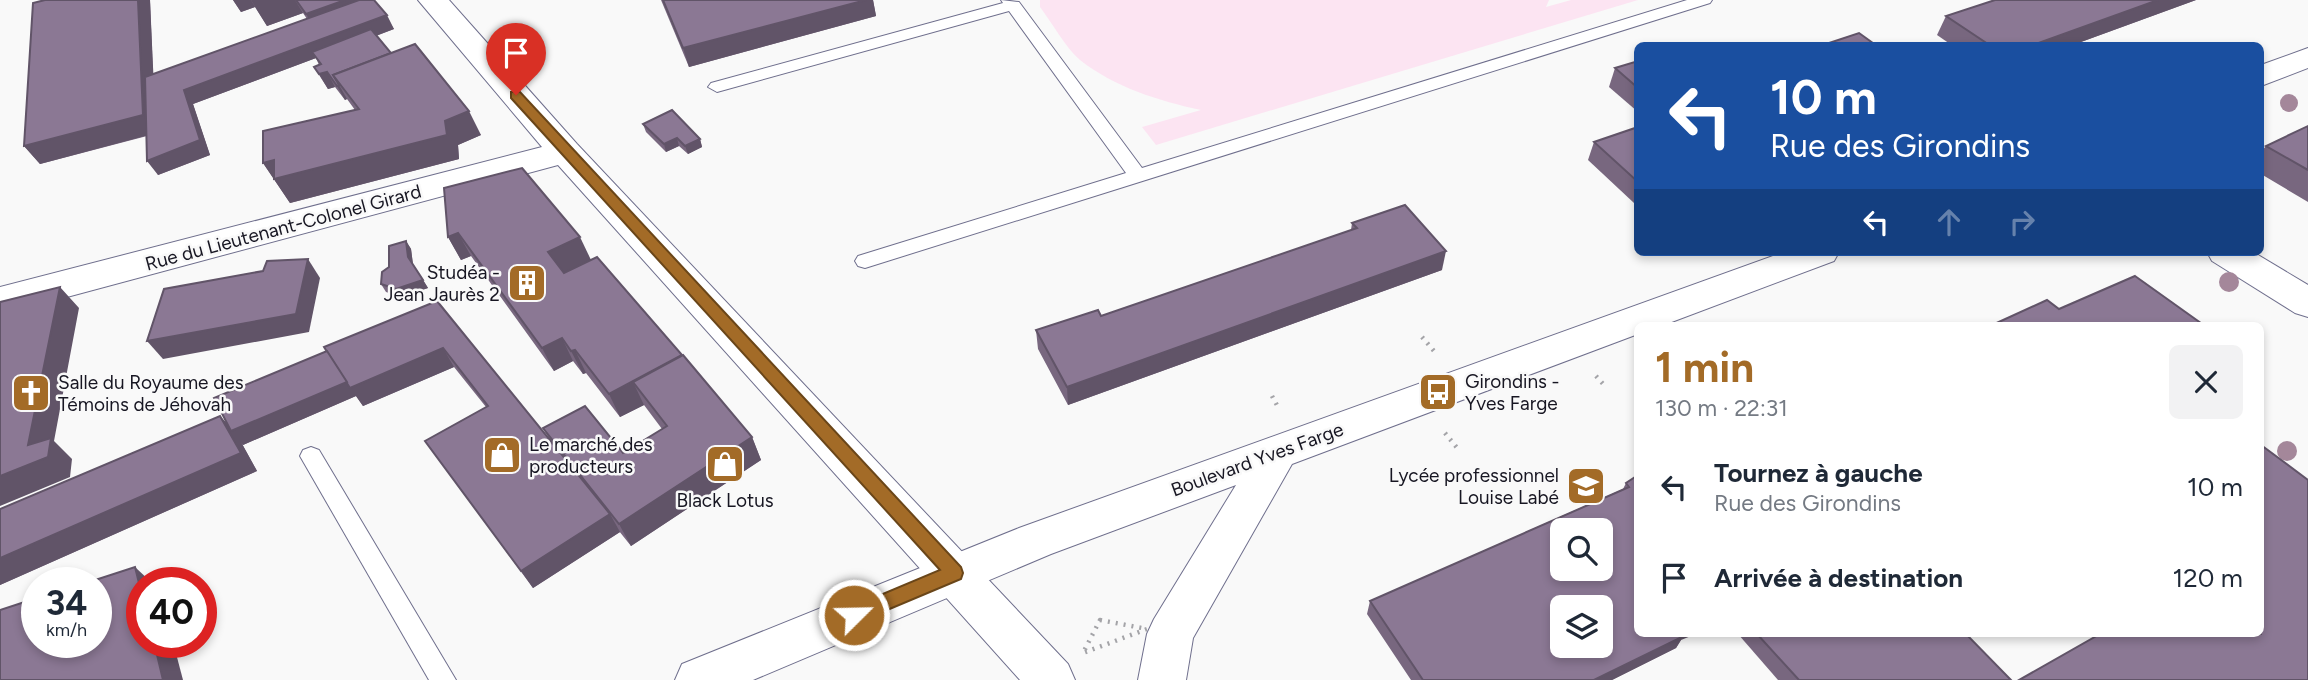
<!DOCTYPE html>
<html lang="fr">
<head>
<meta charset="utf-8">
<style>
	:root { --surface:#fff; --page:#f2f2f3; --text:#1f2937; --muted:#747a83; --accent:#a36b27 }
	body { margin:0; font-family:Figtree,sans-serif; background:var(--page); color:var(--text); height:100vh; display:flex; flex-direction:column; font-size:26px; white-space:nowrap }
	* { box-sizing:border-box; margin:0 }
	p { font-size:23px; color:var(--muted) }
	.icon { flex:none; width:38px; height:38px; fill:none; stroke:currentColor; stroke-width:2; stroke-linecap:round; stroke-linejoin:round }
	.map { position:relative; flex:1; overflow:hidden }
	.drawer { position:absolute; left:1634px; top:322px; width:630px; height:315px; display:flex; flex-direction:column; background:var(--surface); border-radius:10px; box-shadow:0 4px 10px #0003 }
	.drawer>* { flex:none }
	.hud { position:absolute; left:1634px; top:42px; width:630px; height:214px; border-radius:10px; box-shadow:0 4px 10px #0003; background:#1a4fa0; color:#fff; overflow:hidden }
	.tools { position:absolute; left:1550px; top:518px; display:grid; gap:14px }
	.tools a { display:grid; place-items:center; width:63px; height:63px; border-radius:10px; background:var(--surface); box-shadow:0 4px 10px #0003; font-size:35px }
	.speed { position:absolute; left:21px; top:567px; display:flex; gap:14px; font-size:35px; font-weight:700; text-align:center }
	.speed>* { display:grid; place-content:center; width:91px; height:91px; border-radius:50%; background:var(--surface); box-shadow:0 4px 10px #0003; line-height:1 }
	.speed small { font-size:18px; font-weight:400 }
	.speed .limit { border:10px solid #d22; background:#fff; color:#111 }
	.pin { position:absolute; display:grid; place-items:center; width:60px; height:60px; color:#fff; margin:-72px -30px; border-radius:50% 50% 50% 0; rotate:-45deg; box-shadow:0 0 7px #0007 }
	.pin .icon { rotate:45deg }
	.me { position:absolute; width:77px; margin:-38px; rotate:67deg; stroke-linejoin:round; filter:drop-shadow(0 0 5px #0008) }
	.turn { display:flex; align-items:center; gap:24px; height:147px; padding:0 21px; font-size:32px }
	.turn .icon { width:91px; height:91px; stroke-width:2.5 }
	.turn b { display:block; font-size:49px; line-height:60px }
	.lanes { display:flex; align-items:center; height:66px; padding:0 21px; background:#0003; justify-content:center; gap:35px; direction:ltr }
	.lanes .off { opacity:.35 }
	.round { display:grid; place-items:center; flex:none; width:74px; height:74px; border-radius:10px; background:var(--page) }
	.headline { display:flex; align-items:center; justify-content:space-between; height:119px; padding:0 21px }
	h1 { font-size:42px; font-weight:700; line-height:52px; color:var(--accent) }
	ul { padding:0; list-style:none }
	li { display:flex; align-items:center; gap:21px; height:91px; padding:0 21px }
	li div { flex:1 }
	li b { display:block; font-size:26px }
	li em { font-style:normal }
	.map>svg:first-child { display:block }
	.green { fill:#fce4f2 }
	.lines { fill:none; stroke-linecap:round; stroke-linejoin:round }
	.lane-casing { stroke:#6f6f8d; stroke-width:2 }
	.street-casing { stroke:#6f6f8d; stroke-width:2 }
	.secondary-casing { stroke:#6f6f8d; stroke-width:2 }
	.path { stroke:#a4a4a8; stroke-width:4.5; stroke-dasharray:2 6; stroke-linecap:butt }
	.lane { fill:#fff; fill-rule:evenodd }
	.street { fill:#fff; fill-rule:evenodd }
	.secondary { fill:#fff; fill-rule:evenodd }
	.tree { fill:#a4879a }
	.wall { fill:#78677f }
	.shaded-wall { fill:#615468 }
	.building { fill:#8b7894; stroke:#615468; stroke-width:2; fill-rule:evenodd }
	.route { fill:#a36b27; stroke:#6a4619; stroke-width:2 }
	.labels { text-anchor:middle; stroke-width:5; stroke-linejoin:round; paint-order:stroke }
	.street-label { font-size:19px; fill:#171622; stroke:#f9f9f9 }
	.poi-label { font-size:19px; fill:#171622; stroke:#f9f9f9; text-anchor:start }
</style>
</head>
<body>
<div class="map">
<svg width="2308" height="680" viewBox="0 0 2308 680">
	<rect width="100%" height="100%" fill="#f9f9f9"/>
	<path class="green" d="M1040,0H1549L1546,7L1571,0H1638L1156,145L1142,127L1201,110C1159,101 1114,87 1080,60C1065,47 1053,24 1040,7Z"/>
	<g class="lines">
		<defs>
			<g id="lane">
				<polygon points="1001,0 1019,2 1142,168 1687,0 1712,0 1710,3 865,268 858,266 855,261 858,256 1126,173 1009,11 717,92 708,87 711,83 1003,3"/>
				<polygon points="311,447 319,450 456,680 429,680 300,456 303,450"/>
			</g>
			<g id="street">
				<polygon points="418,0 449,0 577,144 1068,664 1075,680 1020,680 558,165 0,315 0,287 542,147"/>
				<polygon points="2207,252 2253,252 2308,285 2308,317 2295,313 2212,261"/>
			</g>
			<g id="secondary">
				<polygon points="2308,48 2308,68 2261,86 2261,65"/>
				<polygon points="1784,252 1839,252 1834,261 1661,326 1638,326 1638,334 1292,464 1193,638 1186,680 1138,680 1147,634 1154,619 1236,485 1051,554 753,680 675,680 682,664 1019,528"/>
			</g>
		</defs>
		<use href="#lane" class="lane-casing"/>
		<use href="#street" class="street-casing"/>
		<use href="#secondary" class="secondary-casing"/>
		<g class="path">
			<polyline points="1422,337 1434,351"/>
			<polyline points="1596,376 1605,386"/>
			<polyline points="1272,396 1279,409"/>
			<polyline points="1445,433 1458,449"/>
			<polygon points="1100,620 1147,629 1083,653"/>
		</g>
		<use href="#lane" class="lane"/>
		<use href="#street" class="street"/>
		<use href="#secondary" class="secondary"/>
	</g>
	<g class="tree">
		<circle cx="2289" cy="103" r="9"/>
		<circle cx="2229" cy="282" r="10"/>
		<circle cx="2287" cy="451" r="10"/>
	</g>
	<g class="wall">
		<polygon points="150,0 153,74 307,19 303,13 267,26 255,7 241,12 233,0 374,0 394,29 376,36 391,53 481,135 458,145 459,159 290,203 263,163 355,110 347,99 345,100 335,87 328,89 314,67 319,65 316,58 193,104 210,155 158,175 147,136 40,164 24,146"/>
		<polygon points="661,0 873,0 876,16 689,67"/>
		<polygon points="1995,0 2196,0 2070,46 1953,46 1937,35 1946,16"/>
		<polygon points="1638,61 1638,112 1609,87 1615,68"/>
		<polygon points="643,124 700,139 702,147 688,154 679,146 666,152 646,132"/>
		<polygon points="2308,126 2308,202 2261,174 2261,152 2266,146"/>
		<polygon points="1638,127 1638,202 1634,203 1588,160 1594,142"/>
		<polygon points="444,188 591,260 752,437 761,460 631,546 619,531 620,532 533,588 425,441 486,407 454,367 363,406 356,396 243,445 241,442 257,471 0,585 0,509 220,416 227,424 327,351 437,301 551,442 543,428 623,453 662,429 644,405 620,417 586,373 583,374 573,361 554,371 471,256 461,260 448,237"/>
		<polygon points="1352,223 1442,270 1068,405 1038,349 1036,330 1101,316 1351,230"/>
		<polygon points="406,241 411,249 413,264 428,288 401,297 386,292 381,284 389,267"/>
		<polygon points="1638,475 1681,640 1676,648 1612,680 1411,680 1367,614 1370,601 1623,489 1626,483"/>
		<polygon points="1738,634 1966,634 2011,680 1778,680"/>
	</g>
	<g class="shaded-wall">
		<polygon points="138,0 150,0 156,133 40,164 24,146"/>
		<polygon points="233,0 251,0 255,7 241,12"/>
		<polygon points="251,0 295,0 303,13 267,26"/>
		<polygon points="345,0 373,0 316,32 306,14"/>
		<polygon points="866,0 873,0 876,16 689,67 683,48"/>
		<polygon points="2158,0 2196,0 2070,46 2030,46"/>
		<polygon points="387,15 394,29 316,58 312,52 316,58 193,104 210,155 158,175 147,161 184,90"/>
		<polygon points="327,72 335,87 328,89 319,74"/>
		<polygon points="339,85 347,99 345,100 337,86"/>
		<polygon points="469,111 481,135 458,145 459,159 290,203 263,163 445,121"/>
		<polygon points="677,138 679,146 666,152 664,144"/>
		<polygon points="700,139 702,147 688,154 685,146"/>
		<polygon points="1638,193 1638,202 1634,203"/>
		<polygon points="458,233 471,256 461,260 448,237"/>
		<polygon points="580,237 591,260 559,276 548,252"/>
		<polygon points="406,241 411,249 413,265 408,257"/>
		<polygon points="1446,251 1442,270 1068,405 1067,387"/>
		<polygon points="308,259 320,278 309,332 163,359 147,341"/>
		<polygon points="423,280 428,288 401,297 396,289"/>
		<polygon points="60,287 79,308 54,441 72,459 70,477 0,506 0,476 28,445"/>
		<polygon points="562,338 573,361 554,371 542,348"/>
		<polygon points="443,348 454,367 363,406 356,396 243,445 241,442 257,471 0,585 0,558 220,416 233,430 347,382"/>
		<polygon points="575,350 586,373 583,374 571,351"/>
		<polygon points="633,382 644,405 620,417 609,394"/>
		<polygon points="752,437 761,460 631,546 619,524"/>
		<polygon points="610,514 620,532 533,588 521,571"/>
		<polygon points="135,567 152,583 142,583 142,595"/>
		<polygon points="1679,634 1696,634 1681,640 1676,648 1612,680 1594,680"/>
		<polygon points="154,642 173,642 183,680 163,680"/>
	</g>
	<g class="building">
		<polygon points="45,0 138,0 143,115 24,146 33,3"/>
		<polygon points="296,0 345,0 306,14"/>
		<polygon points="359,0 374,0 387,15 184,90 200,140 147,161 145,77"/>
		<polygon points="663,0 866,0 683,48"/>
		<polygon points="1995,0 2158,0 2030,46 1991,46 1946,16"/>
		<polygon points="371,29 391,53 333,75 339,85 337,86 327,72 319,74 314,67 321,64 312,52"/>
		<polygon points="1859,33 1877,46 1820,46"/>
		<polygon points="415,44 469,111 445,121 447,135 274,179 274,160 263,163 263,131 359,109 333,75"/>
		<polygon points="1638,61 1638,88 1615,68"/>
		<polygon points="672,110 700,139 685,146 677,138 664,144 643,124"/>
		<polygon points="2308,126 2308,170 2266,146"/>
		<polygon points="1638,127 1638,182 1594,142"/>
		<polygon points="522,168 580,237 548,252 564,273 597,257 682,355 609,394 575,350 571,351 562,338 542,348 458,233 448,237 444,188"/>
		<polygon points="1405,205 1446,251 1067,387 1036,330 1098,310 1101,316 1357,228 1352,223"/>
		<polygon points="406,241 408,257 423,280 396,289 381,284 382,272 389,267 389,246"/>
		<polygon points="308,259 296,314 147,341 164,289 263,271 267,261"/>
		<polygon points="2135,276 2205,326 1990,326 2047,300 2059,309"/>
		<polygon points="60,287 28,445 51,438 48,457 0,476 0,302"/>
		<polygon points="437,301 610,514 521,571 425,441 488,406 443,348 350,388 324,347"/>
		<polygon points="327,351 347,382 231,431 214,398"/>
		<polygon points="683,355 752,437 619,524 543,428 585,406 623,453 667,426 633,382"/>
		<polygon points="220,416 241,453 0,558 0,509"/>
		<polygon points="2261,445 2308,480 2308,680 2019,680 2100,634 2261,634"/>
		<path d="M1638,475V634H1682L1684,636L1594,680H1423L1370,601L1629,487L1626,483ZM1563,530H1601V569H1563ZM1563,607H1601V646H1563Z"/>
		<polygon points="135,567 142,595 142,642 154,642 163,680 0,680 0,610 37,598 37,642 96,642 96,583 86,583"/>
		<polygon points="1757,634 1966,634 2011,680 1799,680"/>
	</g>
	<polygon class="route" points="511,92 520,92 961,567 963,573 961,579 861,621 854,623 847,621 845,615 847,609 940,570 511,98"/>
	<defs>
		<symbol id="building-square" viewBox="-11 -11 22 22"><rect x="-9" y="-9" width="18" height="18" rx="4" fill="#a36b27" stroke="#f9f9f9"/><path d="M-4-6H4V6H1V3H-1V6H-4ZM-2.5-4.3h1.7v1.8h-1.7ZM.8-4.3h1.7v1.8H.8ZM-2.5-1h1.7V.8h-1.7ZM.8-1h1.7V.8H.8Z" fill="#fff"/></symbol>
		<symbol id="bus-square" viewBox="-11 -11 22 22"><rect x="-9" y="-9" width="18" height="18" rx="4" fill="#a36b27" stroke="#f9f9f9"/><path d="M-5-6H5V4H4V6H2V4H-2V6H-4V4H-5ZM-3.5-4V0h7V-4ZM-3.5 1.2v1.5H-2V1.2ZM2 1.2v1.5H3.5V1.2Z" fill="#fff"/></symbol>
		<symbol id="church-square" viewBox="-11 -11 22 22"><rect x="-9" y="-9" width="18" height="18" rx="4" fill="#a36b27" stroke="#f9f9f9"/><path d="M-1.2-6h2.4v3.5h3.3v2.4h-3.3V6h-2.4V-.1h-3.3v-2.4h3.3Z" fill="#fff"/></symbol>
		<symbol id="shop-square" viewBox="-11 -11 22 22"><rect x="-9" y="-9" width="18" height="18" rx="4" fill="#a36b27" stroke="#f9f9f9"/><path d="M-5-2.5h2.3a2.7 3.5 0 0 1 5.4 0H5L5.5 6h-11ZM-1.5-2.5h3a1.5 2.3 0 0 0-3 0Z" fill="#fff"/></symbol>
		<symbol id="school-square" viewBox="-11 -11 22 22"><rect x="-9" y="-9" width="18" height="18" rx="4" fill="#a36b27" stroke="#f9f9f9"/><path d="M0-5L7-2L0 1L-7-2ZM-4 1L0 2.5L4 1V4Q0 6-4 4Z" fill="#fff"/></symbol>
	</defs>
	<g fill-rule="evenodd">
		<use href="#building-square" x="505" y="261" width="44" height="44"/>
		<use href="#bus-square" x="1416" y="370" width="44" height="44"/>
		<use href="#church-square" x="9" y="371" width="44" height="44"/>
		<use href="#shop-square" x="480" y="433" width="44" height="44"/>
		<use href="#shop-square" x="703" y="442" width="44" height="44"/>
		<use href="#school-square" x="1564" y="464" width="44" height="44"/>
	</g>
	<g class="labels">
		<g class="street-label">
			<text transform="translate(283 227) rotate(-15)" y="7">Rue du Lieutenant-Colonel Girard</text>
			<text transform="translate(1257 459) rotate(-20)" y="7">Boulevard Yves Farge</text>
		</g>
		<g class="poi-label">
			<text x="500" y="279" text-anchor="end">Studéa -<tspan x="500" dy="22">Jean Jaurès 2</tspan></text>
			<text x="1465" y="388">Girondins -<tspan x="1465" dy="22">Yves Farge</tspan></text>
			<text x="58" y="389">Salle du Royaume des<tspan x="58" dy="22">Témoins de Jéhovah</tspan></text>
			<text x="529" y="451">Le marché des<tspan x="529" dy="22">producteurs</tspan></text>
			<text x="1559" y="482" text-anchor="end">Lycée professionnel<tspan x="1559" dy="22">Louise Labé</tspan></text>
			<text x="725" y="507" text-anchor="middle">Black Lotus</text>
		</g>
	</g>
</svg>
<div class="tools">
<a><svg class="icon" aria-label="search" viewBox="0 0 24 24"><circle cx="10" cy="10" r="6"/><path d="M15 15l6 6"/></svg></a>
<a><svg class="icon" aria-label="layers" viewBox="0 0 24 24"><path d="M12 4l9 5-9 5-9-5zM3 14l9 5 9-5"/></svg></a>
</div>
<div class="speed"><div>34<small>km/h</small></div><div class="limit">40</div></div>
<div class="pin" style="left:516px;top:95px;background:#d93025"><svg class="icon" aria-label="arrive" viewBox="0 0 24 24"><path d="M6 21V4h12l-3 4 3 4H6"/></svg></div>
<svg class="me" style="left:854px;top:615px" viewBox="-20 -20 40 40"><circle r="17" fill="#a36b27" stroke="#fff" stroke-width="3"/><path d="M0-11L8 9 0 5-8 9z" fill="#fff"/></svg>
<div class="hud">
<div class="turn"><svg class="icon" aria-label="left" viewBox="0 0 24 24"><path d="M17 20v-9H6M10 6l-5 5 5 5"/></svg><div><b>10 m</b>Rue des Girondins</div></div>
<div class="lanes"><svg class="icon" aria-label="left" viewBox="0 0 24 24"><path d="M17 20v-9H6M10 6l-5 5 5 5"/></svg><svg class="icon off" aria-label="ahead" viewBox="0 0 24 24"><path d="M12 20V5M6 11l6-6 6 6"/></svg><svg class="icon off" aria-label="right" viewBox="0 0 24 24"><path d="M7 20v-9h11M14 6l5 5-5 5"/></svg></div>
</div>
<section class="drawer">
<div class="headline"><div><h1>1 min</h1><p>130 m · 22:31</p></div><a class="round"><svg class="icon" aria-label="close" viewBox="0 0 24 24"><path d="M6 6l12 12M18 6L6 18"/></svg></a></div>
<ul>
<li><svg class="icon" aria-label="left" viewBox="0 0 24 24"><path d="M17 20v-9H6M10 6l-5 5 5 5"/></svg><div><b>Tournez à gauche</b><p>Rue des Girondins</p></div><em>10 m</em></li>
<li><svg class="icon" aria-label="arrive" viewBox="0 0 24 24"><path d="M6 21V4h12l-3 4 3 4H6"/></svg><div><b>Arrivée à destination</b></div><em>120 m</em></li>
</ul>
</section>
</div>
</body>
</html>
